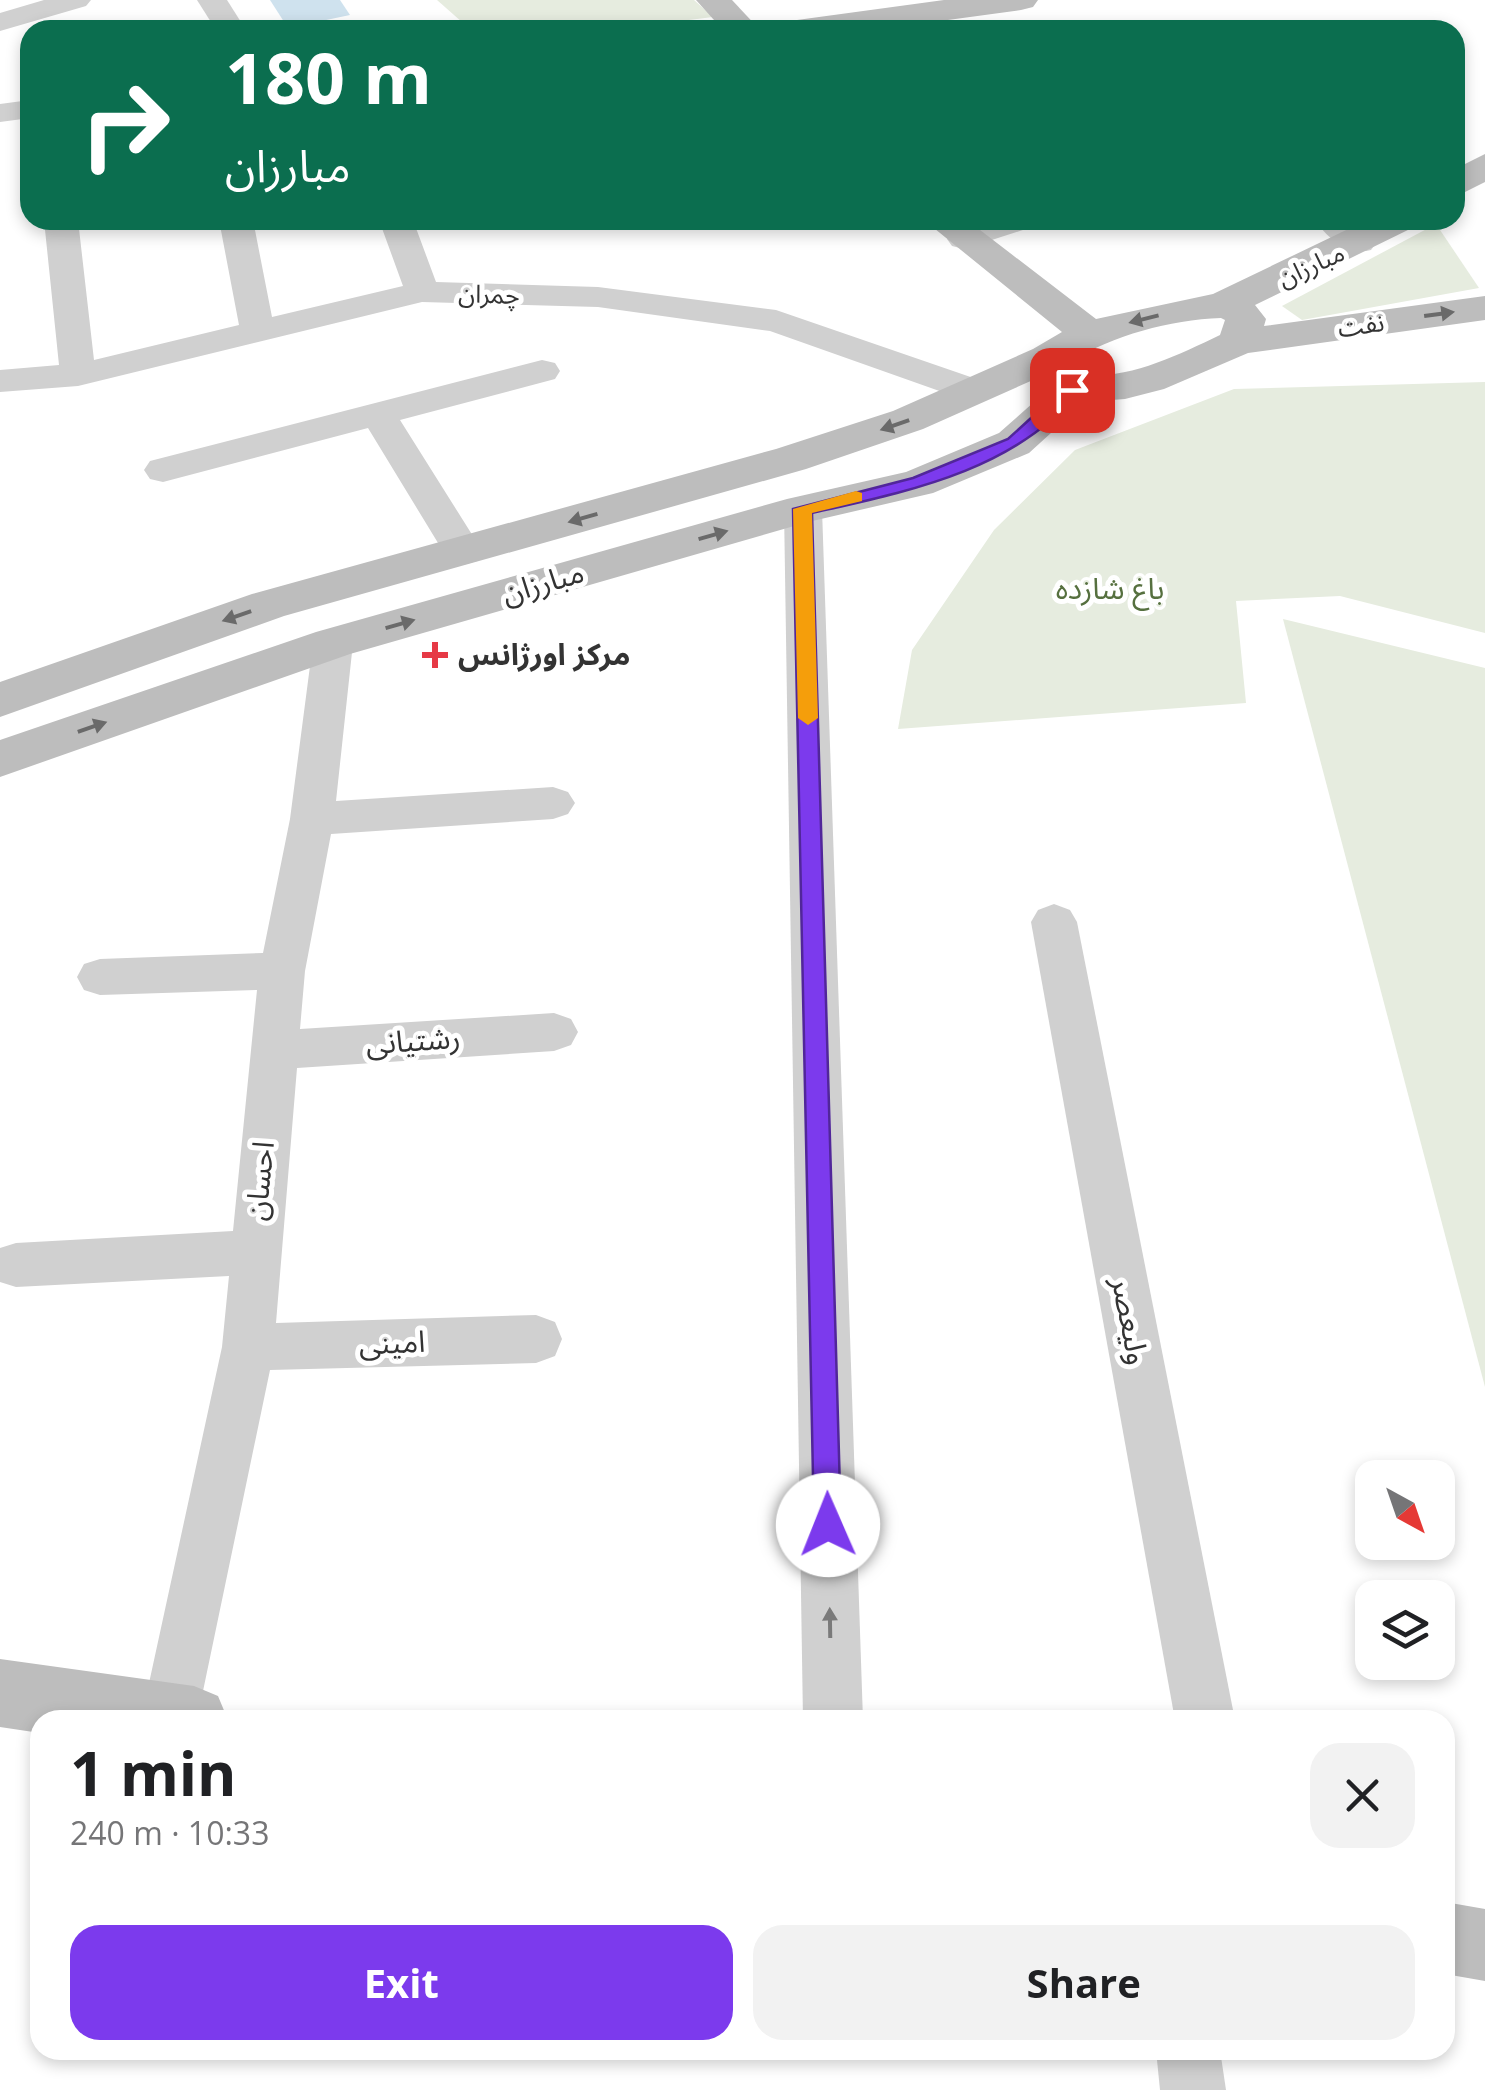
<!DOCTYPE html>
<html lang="en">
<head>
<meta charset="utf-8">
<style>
	:root { --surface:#fff; --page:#f2f2f2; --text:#202124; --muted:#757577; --accent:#7c3aed }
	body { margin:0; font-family:"Open Sans","Noto Sans Arabic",sans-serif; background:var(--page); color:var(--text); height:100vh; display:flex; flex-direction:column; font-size:38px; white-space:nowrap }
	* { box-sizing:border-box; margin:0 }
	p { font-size:32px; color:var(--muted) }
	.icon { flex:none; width:55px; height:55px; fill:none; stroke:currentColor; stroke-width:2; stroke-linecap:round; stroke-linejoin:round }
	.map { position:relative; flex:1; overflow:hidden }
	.details { position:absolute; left:30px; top:1710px; width:1425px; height:350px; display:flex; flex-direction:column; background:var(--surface); border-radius:30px; box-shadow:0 5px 15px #0003 }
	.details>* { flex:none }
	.hud { position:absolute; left:20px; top:20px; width:1445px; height:210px; border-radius:30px; box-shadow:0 5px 15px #0003; background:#0b6e4f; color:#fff; overflow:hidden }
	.needle { width:65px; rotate:140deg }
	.tools { position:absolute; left:1355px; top:1460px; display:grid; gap:20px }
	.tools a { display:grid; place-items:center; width:100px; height:100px; border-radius:20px; background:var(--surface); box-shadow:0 5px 15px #0003; font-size:50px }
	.pin { position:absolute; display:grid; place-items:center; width:85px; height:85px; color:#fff; margin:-42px; border-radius:20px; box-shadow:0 5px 15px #0006 }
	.me { position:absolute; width:110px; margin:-55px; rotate:359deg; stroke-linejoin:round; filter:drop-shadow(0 0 8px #0008) }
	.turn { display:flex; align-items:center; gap:35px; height:210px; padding:0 40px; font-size:45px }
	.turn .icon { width:130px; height:130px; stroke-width:2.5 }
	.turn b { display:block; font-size:70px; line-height:85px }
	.round { display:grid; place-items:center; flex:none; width:105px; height:105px; border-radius:30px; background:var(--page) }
	.overview { display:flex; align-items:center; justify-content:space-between; height:170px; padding:0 40px }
	h1 { font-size:60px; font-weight:700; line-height:75px }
	.primary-button { display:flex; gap:20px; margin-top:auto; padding:20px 40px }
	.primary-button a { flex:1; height:115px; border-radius:30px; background:var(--accent); color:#fff; font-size:40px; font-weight:700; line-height:115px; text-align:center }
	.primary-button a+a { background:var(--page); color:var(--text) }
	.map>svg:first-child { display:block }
	.green { fill:#e6ecdf }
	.water { fill:#cfe2ee }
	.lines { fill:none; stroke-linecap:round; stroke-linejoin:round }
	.street { fill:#d0d0d0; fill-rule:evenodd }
	.secondary { fill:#bdbdbd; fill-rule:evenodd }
	.oneway { fill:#6a6a6a }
	.oneway2 { fill:#7a7a7a }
	.route { fill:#7c3aed; stroke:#51269a; stroke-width:2.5 }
	.slow { fill:#f59e0b }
	.poi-dot { fill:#e63946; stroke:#fff; stroke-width:4 }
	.labels { text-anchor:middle; stroke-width:10; stroke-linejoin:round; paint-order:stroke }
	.far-street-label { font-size:25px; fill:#333; stroke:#fff }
	.street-label { font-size:30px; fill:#333; stroke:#fff }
	.park-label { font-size:30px; fill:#56703f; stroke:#fff }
	.poi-label { font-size:30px; font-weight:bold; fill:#333; stroke:#fff; text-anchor:start }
</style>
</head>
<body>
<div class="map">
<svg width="1485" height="2090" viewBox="0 0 1485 2090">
	<rect width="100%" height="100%" fill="#fff"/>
	<g class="green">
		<polygon points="437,0 694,0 713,17 608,30 471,30"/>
		<polygon points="1436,224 1479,288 1302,320 1282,306"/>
		<polygon points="1485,382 1485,633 1340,596 1236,601 1246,703 898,729 912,650 994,530 1075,450 1234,389"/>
		<polygon points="1283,619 1485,668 1485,1387"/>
	</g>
	<polygon class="water" points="270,0 340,0 350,15 288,28"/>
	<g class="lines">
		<g class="street">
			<polygon points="44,0 91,0 86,6 0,31 0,13"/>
			<polygon points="197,0 227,0 246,30 216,30"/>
			<polygon points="30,100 30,118 0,122 0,104"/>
			<polygon points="44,220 78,220 94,360 239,325 219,220 253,220 272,317 403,286 379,220 413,220 436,282 598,287 776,310 988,383 993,391 988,399 962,399 770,331 598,307 422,302 78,386 0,392 0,370 59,365"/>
			<polygon points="987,220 1037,220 1032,227 964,249 952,246 947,239 952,232"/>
			<path d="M1315,220H1352L1376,243L1371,250C1348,256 1328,239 1315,220Z"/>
			<polygon points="542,360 555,363 560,371 555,379 400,420 483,552 477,561 463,565 449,561 368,428 163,482 150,479 144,470 150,461"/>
			<polygon points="803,497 817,500 822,509 863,1720 803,1720 784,509 789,500"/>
			<polygon points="333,629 347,633 353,643 336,801 553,787 568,792 575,803 568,814 553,819 331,834 305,971 300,1029 554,1013 571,1019 578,1032 571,1045 554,1051 297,1068 276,1323 536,1315 555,1322 562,1339 555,1356 536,1363 270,1370 198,1715 195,1720 141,1720 222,1347 229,1276 16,1287 0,1282 0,1248 16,1243 233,1231 257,990 100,995 84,990 77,977 84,964 100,959 263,953 290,819 313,643 319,633"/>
			<polygon points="1054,904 1070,910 1077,922 1235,1720 1175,1720 1031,922 1038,910"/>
			<polygon points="1156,2050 1220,2050 1226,2090 1160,2090"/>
		</g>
		<g class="secondary">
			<polygon points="696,0 732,0 760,30 723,30"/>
			<polygon points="944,0 1038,0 1033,7 1021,10 874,30 780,30 785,23 797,20"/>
			<polygon points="1485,154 1485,182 1455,197 1455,169"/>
			<path d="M924,220H967L1096,319L1213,294L1367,220H1417L1412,228L1255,305L1266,319L1264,326L1485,296V320L1248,353L1164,389L1125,399L1085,402L1029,453L933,493L808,522L350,654L0,777V740L316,632L787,499L906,472L999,433L1043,394L1033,380L923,429L806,469L284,616L0,717V682L252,594L776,449L893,411L1033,349L1062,332ZM1221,318L1225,320L1220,335C1174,357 1126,381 1073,375L1070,362C1114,335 1169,320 1221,318Z"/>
			<polygon points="0,1659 194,1686 218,1696 228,1720 40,1720 40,1733 0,1727"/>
			<polygon points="1445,1902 1485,1909 1485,1981 1445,1974"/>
		</g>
	</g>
	<defs><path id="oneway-solid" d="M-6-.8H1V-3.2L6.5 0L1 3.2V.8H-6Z" transform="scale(2.5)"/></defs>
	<g class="oneway">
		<use href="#oneway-solid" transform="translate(1439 314) rotate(-8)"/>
		<use href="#oneway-solid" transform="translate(1144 319) rotate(166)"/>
		<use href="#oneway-solid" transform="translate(895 425) rotate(161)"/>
		<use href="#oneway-solid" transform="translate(583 518) rotate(164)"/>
		<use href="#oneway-solid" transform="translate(713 535) rotate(-16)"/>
		<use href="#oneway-solid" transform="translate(237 616) rotate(161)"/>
		<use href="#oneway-solid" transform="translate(400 624) rotate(-16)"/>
		<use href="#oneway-solid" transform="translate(92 727) rotate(-19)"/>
	</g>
	<use class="oneway2" href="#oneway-solid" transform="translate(830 1623) rotate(-91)"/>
	<path class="route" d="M1066,386L1081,390C1014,471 909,491 812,513L841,1525L837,1534L828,1537L818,1534L814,1525L793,509L913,478L1008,439Z"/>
	<polygon class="slow" points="856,491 862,493 862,501 812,513 818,718 808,725 798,718 793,509"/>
	<path class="poi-dot" d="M430 640h10v10h10v10h-10v10h-10v-10h-10v-10h10z"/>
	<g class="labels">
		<g class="far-street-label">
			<text transform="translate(1311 265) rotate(-24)" y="9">مبارزان</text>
			<text transform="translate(489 294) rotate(2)" y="9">چمران</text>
			<text transform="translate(1361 325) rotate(-8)" y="9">نفت</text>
		</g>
		<g class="street-label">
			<text transform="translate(543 583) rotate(-16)" y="10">مبارزان</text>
			<text transform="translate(413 1041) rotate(-4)" y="10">رشتیانی</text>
			<text transform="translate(260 1181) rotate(-84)" y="10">احسان</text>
			<text transform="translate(1130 1321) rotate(79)" y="10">ولیعصر</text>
			<text transform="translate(392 1343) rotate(-2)" y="10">امینی</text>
		</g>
		<g class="park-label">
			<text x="1110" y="599">باغ شازده</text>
		</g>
		<g class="poi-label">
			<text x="458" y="665">مرکز اورژانس</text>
		</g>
	</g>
</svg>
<div class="tools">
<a><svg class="needle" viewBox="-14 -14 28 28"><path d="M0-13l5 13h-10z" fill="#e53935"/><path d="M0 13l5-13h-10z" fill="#757577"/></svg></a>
<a><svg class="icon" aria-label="layers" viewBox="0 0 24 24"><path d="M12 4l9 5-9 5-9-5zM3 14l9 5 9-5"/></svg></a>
</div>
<div class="pin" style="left:1072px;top:390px;background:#d93025"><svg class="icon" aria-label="arrive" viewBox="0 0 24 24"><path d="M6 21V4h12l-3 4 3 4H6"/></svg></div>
<svg class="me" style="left:828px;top:1525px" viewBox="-20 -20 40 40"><circle r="19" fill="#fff"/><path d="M0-13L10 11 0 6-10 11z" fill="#7c3aed"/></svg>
<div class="hud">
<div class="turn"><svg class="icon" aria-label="right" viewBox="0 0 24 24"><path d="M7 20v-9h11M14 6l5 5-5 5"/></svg><div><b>180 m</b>مبارزان</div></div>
</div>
<section class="details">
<div class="overview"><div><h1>1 min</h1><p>240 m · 10:33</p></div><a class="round"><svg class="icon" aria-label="close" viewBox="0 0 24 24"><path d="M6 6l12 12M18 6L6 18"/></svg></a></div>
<div class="primary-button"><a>Exit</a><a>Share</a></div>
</section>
</div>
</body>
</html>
